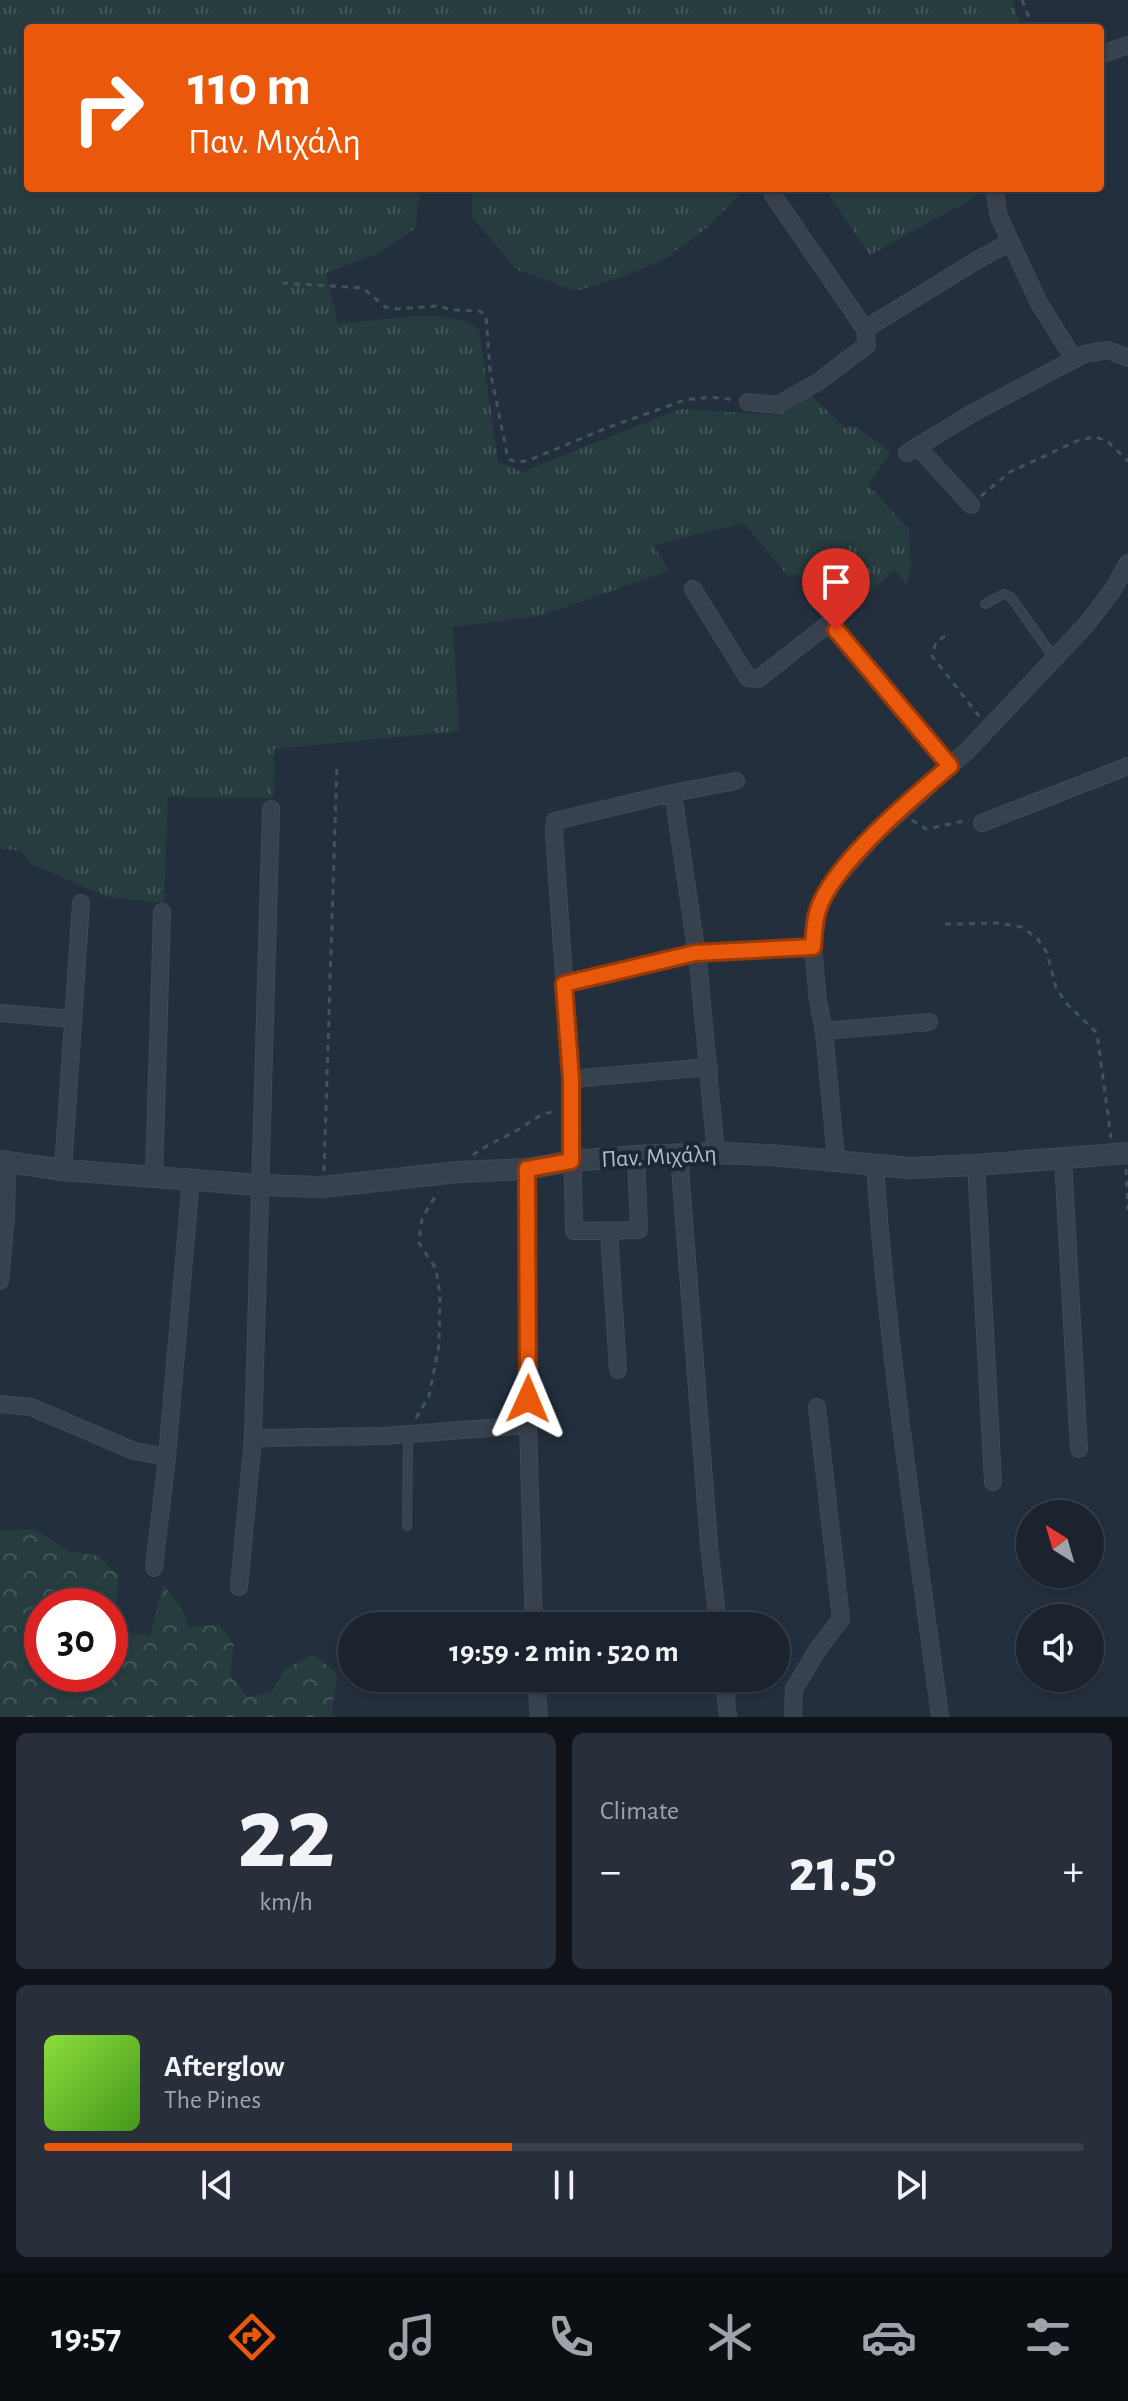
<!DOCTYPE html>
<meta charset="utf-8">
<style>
:root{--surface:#1b232e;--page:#282f3a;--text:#f1f3f6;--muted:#a0a4aa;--line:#39404a;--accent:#ea580c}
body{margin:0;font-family:"Alegreya Sans",sans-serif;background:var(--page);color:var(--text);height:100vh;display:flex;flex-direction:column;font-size:30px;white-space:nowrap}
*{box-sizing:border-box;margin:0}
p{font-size:26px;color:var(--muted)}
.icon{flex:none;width:44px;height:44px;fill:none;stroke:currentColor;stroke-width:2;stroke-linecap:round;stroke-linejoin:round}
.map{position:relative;height:1717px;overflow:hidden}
.sheet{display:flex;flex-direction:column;gap:16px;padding:16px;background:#0f1319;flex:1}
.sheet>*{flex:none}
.top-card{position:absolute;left:24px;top:24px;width:1080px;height:168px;border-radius:8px;box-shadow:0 2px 6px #0004,0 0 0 2px var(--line);background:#ea580c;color:#fff;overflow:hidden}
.needle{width:52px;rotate:323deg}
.buttons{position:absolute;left:1016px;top:1500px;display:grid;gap:16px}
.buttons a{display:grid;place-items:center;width:88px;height:88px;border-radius:50%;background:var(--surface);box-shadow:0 2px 6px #0004,0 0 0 2px var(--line);font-size:40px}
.speed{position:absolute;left:24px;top:1588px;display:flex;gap:16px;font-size:40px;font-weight:700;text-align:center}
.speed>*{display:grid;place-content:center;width:104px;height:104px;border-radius:50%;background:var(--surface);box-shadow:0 2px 6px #0004,0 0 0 2px var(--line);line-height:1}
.speed .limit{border:12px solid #d22;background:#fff;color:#111}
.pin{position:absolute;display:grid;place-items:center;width:68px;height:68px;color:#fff;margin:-82px -34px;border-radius:50% 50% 50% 0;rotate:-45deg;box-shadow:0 0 8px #0007}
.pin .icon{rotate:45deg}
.me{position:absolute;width:88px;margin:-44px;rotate:1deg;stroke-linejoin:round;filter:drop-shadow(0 0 6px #0008)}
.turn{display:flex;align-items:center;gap:28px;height:168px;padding:0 32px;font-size:36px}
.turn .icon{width:104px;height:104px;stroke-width:2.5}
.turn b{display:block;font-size:56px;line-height:68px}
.big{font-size:60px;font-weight:700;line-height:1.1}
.sheet .widget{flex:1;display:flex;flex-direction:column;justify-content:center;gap:12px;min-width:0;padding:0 28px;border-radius:12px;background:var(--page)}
.sheet .dial{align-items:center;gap:0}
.dial b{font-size:104px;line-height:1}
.song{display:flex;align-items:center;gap:24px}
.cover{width:96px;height:96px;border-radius:12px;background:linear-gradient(135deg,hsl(90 70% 55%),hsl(100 70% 35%))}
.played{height:8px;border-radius:4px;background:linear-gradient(90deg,var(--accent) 45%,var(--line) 45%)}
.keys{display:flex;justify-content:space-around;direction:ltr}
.heat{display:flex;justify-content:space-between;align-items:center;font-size:44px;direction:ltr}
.sheet .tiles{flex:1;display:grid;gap:16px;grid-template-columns:1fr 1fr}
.widget:last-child{grid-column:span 2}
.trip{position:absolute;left:338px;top:1612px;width:452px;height:80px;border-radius:40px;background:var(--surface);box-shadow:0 2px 6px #0004,0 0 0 2px var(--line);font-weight:700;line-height:80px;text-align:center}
.menu{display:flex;height:128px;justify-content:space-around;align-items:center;background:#0b0e12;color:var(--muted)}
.menu .icon{width:56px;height:56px}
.menu .active{color:var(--accent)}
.menu b{font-size:36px;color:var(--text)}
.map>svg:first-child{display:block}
.grass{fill:url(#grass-tufts)}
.forest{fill:url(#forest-crowns);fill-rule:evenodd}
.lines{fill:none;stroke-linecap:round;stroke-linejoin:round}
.service-casing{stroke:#414a57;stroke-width:10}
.minor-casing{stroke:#414a57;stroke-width:18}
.tertiary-casing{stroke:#414a57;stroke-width:22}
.path{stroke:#3f5557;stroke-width:3;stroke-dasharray:6 6;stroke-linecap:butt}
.service{stroke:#38414e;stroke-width:8}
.minor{stroke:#38414e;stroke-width:16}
.tertiary{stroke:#38414e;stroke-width:20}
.route-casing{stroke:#983908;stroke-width:20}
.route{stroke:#ea580c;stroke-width:14}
.labels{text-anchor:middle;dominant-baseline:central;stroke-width:8;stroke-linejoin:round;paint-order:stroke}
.street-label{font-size:24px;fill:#b4bcc9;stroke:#1d2633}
</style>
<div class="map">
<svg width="1128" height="1717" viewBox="0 0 1128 1717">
<defs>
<pattern id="grass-tufts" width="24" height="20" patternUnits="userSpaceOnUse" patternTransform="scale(2)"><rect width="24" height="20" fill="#263c3f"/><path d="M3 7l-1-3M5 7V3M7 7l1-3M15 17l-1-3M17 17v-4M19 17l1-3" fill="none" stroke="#435659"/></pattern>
<pattern id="forest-crowns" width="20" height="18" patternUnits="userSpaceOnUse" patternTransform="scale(2)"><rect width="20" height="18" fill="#263c3f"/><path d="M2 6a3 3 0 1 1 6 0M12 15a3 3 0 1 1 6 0" fill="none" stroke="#435659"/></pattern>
</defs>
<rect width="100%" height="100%" fill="#242f3e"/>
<path class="grass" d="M0 0H1012L1022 28H28V188H425L417 204 416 228 382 252 326 273 338 323C380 323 443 304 479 329L498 461 522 472 680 409 776 415 811 395 845 428 855 426 891 452 868 485 909 529 911 568 906 585 895 570 838 621 798 574 787 575 744 523 654 545 669 571 540 616 453 627 459 731 274 749 273 798 168 797 164 903 108 897 31 864 21 851 0 848Z
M469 188H747L703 231 663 260 620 278 576 291 517 270 472 217V191Z
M824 188H984L979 195 870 255Z"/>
<path class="forest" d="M33 1529 71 1552 99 1556 119 1576 116 1605 120 1631 150 1636 163 1585 181 1607 188 1627 219 1625 234 1644 230 1675 247 1697 272 1692 284 1670 313 1654 337 1673 332 1712 335 1717H0V1531ZM42 1606H110V1674H42Z"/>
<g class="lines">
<g class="service-casing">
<path id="service" d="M985 604 1004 594 1011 597 1054 658
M407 1526 408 1433"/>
</g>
<g class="minor-casing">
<path id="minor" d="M1100 55 1128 45
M994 188 999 217 1039 303 1074 359
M773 195 865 329
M748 402 777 405 818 382 867 345 865 329 979 259 1011 242
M918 447 971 505
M907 453 971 414 1084 354 1108 350 1128 358
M693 589 748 678 758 679 827 625 836 630 950 766
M673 793 698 962 716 1153
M982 823 1128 766
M564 984 695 953 813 947
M0 1013 73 1019
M824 1031 929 1022
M571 1079 709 1067
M679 1155 709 1544 718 1626
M636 1156 639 1230 574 1231 571 1079 554 832 555 821 673 793 736 781
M836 1159 824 1031 818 1001 813 947 818 911 824 897 833 882 876 834 968 750 1086 625 1112 591 1128 563
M1063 1159 1079 1449
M875 1164C887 1349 916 1533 940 1717
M976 1165 993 1482
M527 1169 528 1425 534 1626
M63 1170 81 903
M154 1176 162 912
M609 1232 618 1370
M0 1281 6 1216 7 1163
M0 1404 31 1407 134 1451 167 1457
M253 1438 384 1436 528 1425
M154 1568 167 1457 191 1179
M239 1587 253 1438 271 809
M536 1678 539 1717
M724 1678 728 1717
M793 1717 794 1689 818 1649 841 1619 817 1407"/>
</g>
<g class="tertiary-casing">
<path id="tertiary" d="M0 1161 63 1170 260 1185 323 1187 458 1172 527 1169 571 1161 636 1156 716 1153 771 1155 910 1168 976 1165 1128 1153"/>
</g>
<path class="path" d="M1022 0 1033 28
M282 283 363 288 385 307 397 309 438 306 452 310 479 311 486 315 490 370 508 459 516 462 527 461 609 427 685 400 711 397 736 400
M981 496 1010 472 1079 440 1095 437 1107 441 1128 461
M945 636 936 642 932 656 979 716
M912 820 926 829 969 820
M945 924 998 923 1021 927 1037 938 1047 953 1056 988 1067 1004 1097 1033 1111 1138
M473 1155C485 1146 499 1140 512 1133 528 1125 538 1113 557 1111
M1126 1169 1128 1210
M324 1171 337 763
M416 1418 429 1396 439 1345 440 1294 436 1269 419 1243 422 1218 438 1192"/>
<use href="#service" class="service"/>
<use href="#minor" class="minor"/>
<use href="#tertiary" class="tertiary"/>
</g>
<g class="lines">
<g class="route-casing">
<path id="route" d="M528 1399 527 1169 571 1161V1079L564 984 695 953 813 947C814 935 814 922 818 910 832 865 913 797 950 766L836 630"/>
</g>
<use href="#route" class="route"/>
</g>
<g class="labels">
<g class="street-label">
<text transform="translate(659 1157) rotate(-3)">Παν. Μιχάλη</text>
</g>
</g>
</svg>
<div class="buttons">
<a><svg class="needle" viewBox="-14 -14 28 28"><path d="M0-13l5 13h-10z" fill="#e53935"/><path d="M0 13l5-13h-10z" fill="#a0a4aa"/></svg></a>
<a><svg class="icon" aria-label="sound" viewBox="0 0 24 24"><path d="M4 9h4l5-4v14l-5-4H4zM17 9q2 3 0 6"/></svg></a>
</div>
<div class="speed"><div class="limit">30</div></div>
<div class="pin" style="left:836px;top:630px;background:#d93025"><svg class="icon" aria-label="arrive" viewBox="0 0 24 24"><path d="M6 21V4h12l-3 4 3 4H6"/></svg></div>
<svg class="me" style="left:528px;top:1399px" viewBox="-20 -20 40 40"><path d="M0-17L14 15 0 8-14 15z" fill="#ea580c" stroke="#fff" stroke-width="4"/></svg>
<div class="trip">19:59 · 2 min · 520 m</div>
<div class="top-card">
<div class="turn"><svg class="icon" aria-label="right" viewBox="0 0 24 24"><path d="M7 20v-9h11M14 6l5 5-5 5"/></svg><div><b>110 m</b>Παν. Μιχάλη</div></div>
</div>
</div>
<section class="sheet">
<div class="tiles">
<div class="widget dial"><b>22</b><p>km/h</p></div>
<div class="widget"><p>Climate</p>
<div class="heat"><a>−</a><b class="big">21.5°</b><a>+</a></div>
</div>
<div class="widget">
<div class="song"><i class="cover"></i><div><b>Afterglow</b><p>The Pines</p></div></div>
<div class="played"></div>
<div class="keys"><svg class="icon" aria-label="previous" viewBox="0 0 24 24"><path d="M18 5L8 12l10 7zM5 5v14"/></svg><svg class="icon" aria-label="pause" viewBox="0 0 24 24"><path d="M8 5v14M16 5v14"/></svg><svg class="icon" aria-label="next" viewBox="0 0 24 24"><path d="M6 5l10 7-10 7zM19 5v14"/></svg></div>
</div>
</div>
</section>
<nav class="menu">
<b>19:57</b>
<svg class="icon active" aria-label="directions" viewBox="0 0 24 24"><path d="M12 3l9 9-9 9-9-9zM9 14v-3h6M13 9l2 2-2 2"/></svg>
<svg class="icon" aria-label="music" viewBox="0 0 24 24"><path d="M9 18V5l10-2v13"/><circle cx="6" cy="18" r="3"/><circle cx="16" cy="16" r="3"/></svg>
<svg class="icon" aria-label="phone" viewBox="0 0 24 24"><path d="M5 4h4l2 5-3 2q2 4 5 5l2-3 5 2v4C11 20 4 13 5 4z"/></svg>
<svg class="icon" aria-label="climate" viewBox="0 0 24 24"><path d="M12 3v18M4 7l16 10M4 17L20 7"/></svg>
<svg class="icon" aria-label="car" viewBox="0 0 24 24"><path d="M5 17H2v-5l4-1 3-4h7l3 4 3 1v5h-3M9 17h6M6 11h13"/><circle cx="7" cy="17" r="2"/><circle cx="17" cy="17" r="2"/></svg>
<svg class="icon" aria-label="filters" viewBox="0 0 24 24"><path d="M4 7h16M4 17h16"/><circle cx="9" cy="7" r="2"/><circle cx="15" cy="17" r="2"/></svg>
</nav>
